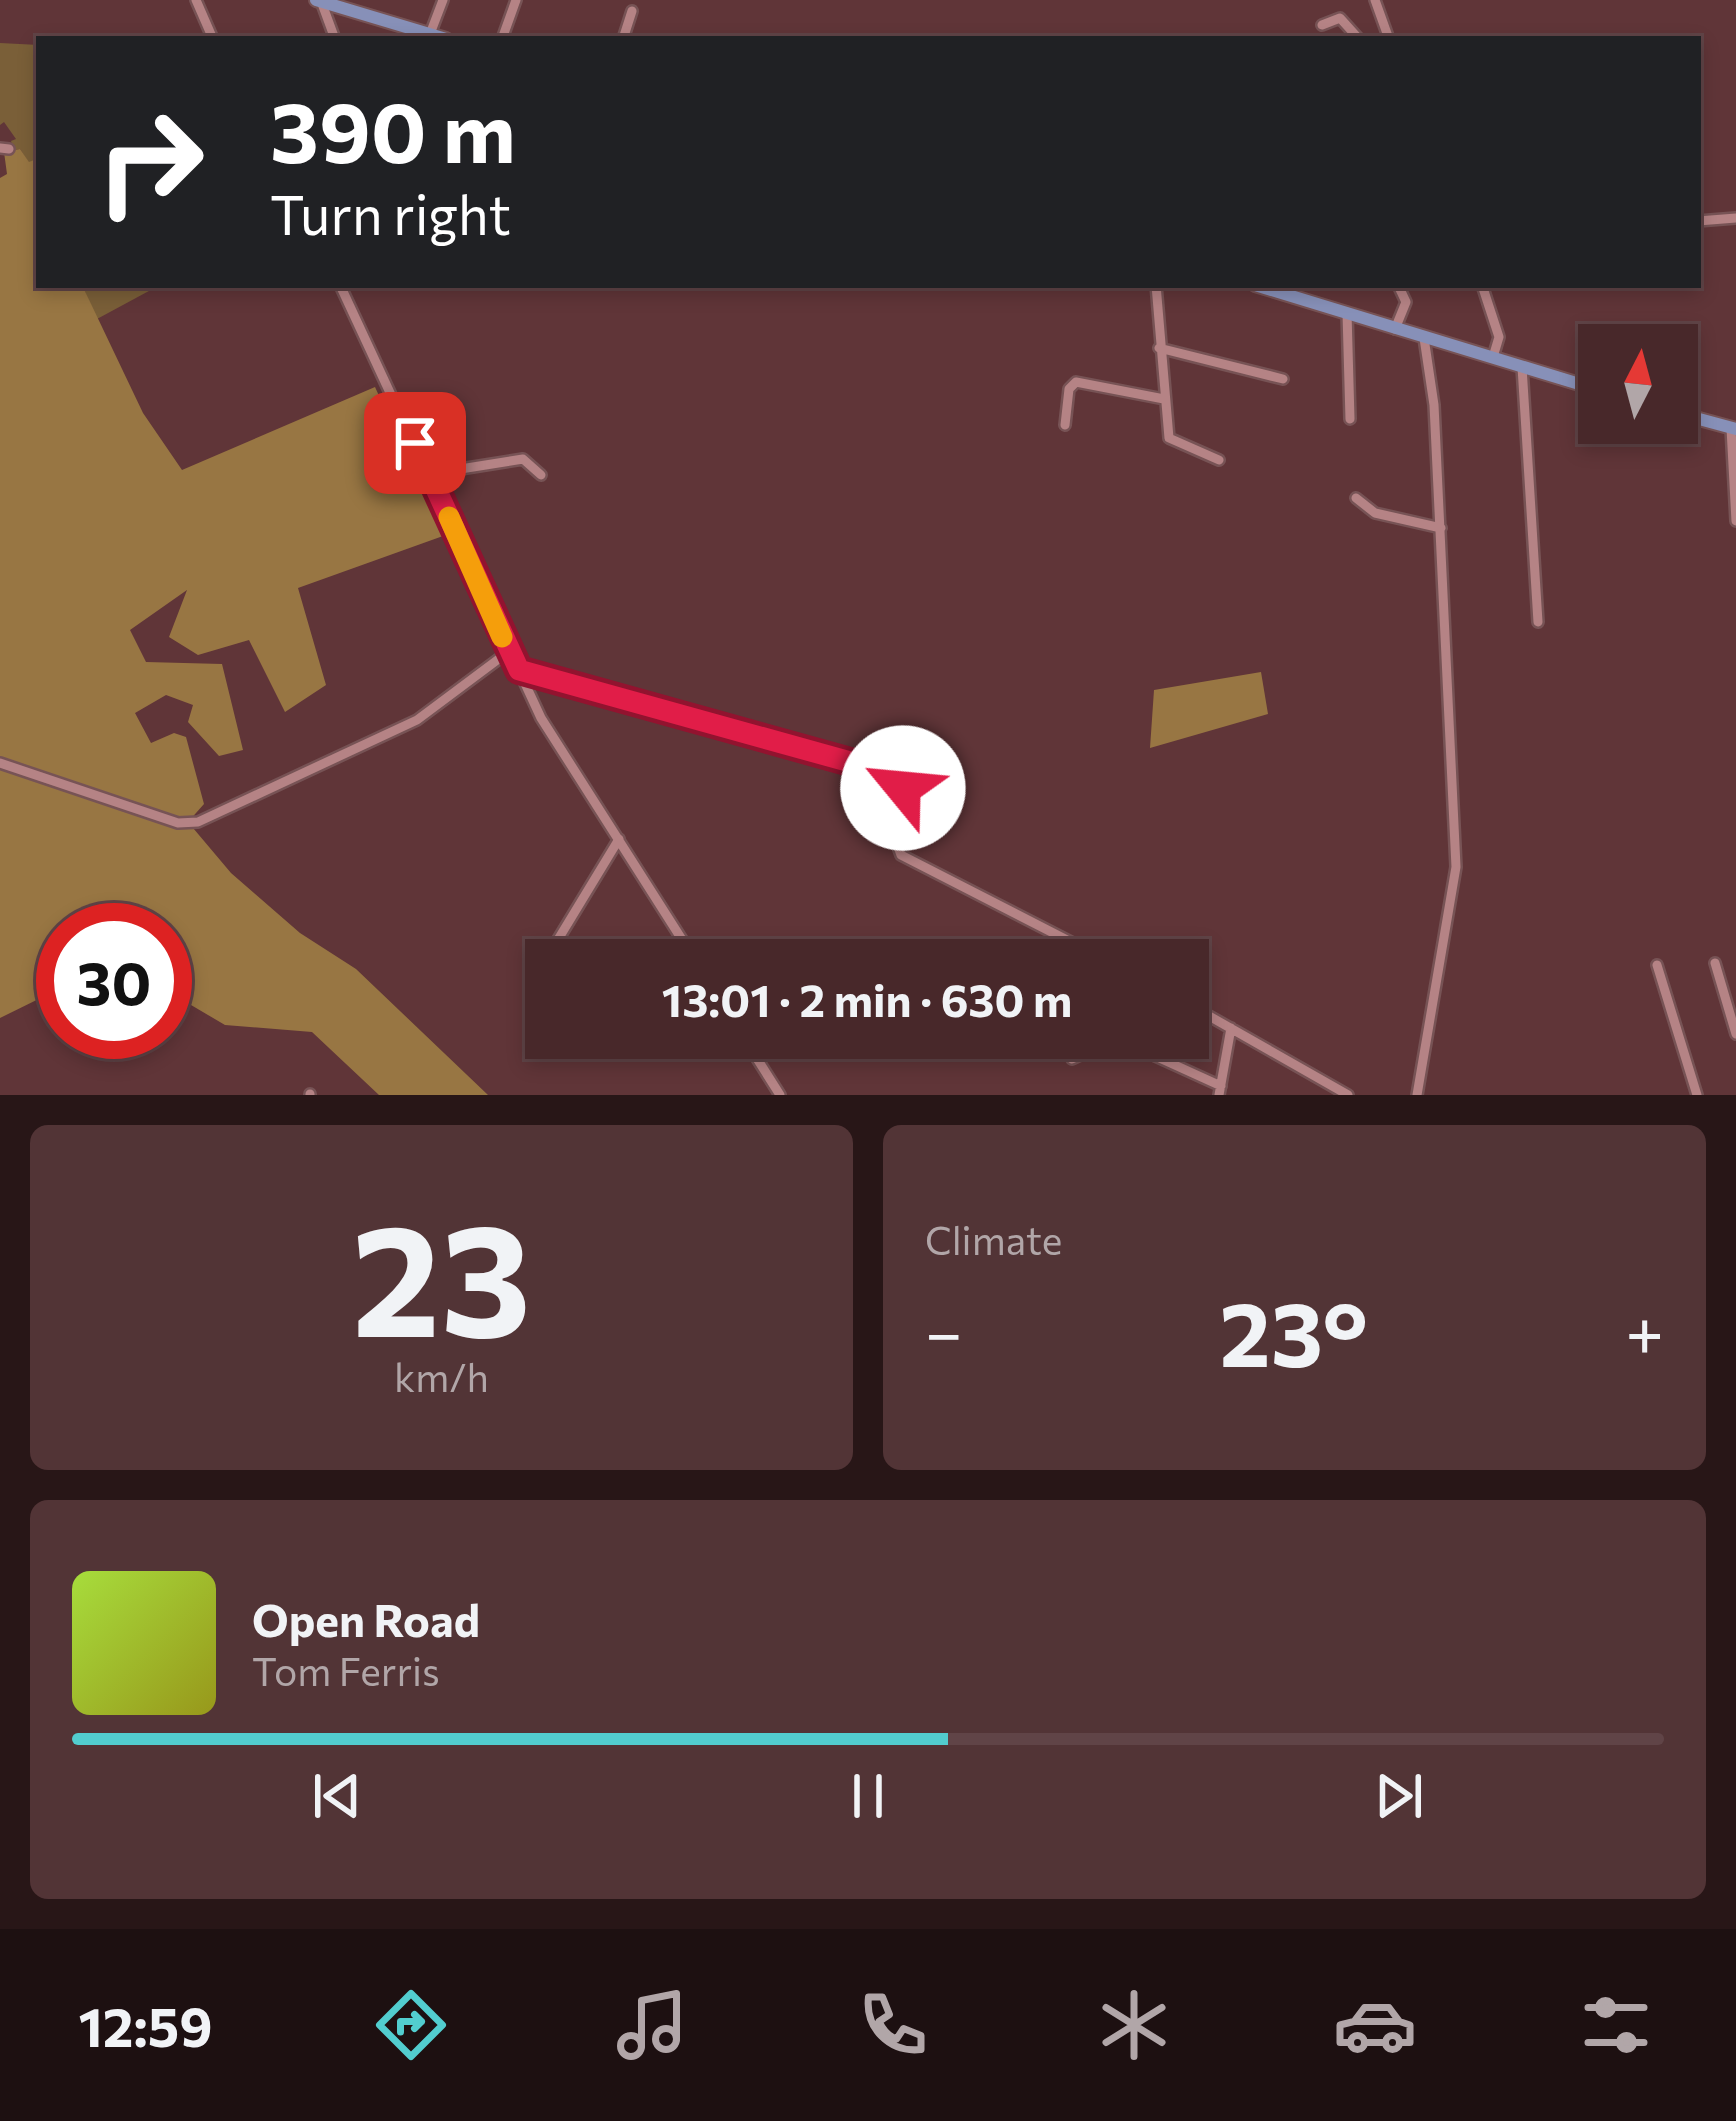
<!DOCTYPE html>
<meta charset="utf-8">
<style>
:root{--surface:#48282a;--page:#523436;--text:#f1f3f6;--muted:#b1a6a8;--line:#604447;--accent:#52cdcf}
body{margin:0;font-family:Commissioner,sans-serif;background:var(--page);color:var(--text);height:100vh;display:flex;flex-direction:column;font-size:45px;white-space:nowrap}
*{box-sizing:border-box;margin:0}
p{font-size:39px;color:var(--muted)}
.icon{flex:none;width:66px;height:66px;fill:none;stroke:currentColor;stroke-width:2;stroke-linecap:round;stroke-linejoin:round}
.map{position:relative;height:1095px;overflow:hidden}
.side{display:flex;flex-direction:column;gap:30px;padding:30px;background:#281617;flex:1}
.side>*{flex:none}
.banner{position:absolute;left:36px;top:36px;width:1665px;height:252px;border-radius:0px;box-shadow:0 6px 18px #0003,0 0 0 3px var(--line);background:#202124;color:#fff;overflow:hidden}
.needle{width:78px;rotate:6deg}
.buttons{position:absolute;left:1578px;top:324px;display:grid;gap:24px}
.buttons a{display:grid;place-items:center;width:120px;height:120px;border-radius:0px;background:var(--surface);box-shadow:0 6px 18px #0003,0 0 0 3px var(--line);font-size:60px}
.speed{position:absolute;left:36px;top:903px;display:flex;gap:24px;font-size:60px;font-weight:700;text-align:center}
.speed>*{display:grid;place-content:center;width:156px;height:156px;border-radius:50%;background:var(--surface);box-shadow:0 6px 18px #0003,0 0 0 3px var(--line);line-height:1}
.speed .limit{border:18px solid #d22;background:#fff;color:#111}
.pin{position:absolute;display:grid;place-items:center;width:102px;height:102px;color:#fff;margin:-51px;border-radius:24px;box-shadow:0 6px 18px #0006}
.me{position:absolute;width:132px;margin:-66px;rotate:298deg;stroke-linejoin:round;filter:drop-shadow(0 0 9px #0008)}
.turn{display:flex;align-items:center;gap:42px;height:252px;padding:0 36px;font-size:54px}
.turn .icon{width:156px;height:156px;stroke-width:2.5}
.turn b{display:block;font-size:84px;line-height:102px}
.big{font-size:90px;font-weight:700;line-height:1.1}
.side .card{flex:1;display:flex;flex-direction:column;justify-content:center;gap:18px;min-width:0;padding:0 42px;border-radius:18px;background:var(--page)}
.side .dial{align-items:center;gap:0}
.dial b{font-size:156px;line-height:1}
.song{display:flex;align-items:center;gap:36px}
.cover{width:144px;height:144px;border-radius:18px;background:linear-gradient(135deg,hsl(80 70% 55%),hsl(60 70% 35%))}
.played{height:12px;border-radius:6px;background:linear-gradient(90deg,var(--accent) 55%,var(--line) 55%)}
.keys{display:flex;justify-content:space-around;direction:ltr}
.heat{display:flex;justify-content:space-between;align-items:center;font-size:66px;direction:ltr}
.side .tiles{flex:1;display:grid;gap:30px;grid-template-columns:1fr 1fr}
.card:last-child{grid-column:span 2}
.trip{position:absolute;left:525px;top:939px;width:684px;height:120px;border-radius:0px;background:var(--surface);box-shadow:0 6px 18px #0003,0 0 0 3px var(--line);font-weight:700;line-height:120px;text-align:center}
.menu{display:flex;height:192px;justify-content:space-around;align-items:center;background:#1d1011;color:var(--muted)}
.menu .icon{width:84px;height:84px}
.menu .selected{color:var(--accent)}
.menu b{font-size:54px;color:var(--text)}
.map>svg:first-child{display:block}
.green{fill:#7a5f38}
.forest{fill:#987643}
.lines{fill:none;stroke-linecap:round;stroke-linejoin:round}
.minor-casing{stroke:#775355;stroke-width:14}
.major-casing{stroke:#775355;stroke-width:16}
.minor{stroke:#b58385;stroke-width:9}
.major{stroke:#8790b8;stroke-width:12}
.route-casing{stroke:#92132f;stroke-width:30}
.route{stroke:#e11d48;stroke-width:21}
.slow{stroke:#f59e0b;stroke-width:21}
</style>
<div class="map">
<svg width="1736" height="1095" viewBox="0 0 1736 1095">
<rect width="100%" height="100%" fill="#603538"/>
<path class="green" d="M0 43 39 45V158L29 163 20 149 14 150 11 141 16 139 4 122 0 125Z
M82 285H160L97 319Z"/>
<path class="forest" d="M20 149 29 162 39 158 34 176 39 186V285H82L143 413 182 470 375 387 443 536 298 588 326 685 285 712 249 640 198 655 169 637 187 590 130 630 146 662 222 664 243 750 219 756 188 722 193 705 166 695 135 713 151 743 174 733 186 737 204 804 188 822 231 873 300 933 356 969 488 1095H379L312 1032 225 1025 174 995V1032L103 1059 89 1032H165V930H63V987L0 1018V178L7 174 4 152Z
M1261 672 1268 714 1150 748 1154 690Z"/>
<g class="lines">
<g class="minor-casing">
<path id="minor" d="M196 0 213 39
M1375 0 1389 39
M321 1 335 39
M1322 25 1340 18 1359 39
M430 34 443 0
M502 39 516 0
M623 39 632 11
M0 148 9 149
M1698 221 1736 218
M340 285 541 718 695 960
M1156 285 1169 438 1219 460
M1482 285 1499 337 1493 357
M1347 313 1350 419
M1395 329 1406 302 1398 285
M1159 348 1283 379
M1522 367 1538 622
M1065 425 1069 389 1076 382 1164 399
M1731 428 1736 521
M429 474 523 459 541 475
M1356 498 1375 513 1441 528
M519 671 897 775 903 782 897 844 901 855 1106 960
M0 763 178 823 198 822 417 720 508 652
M1715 963 1736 1034
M1657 965 1697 1095
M531 984 619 839
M1188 1004 1348 1095
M744 1038 780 1095
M1155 1056 1221 1086
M1072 1059 1087 1052 1094 1038
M310 1094V1095
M1219 1095 1231 1028
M1417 1095 1456 867 1434 405 1424 338"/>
</g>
<g class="major-casing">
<path id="major" d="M316 0 446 39
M1255 285 1599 390
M1677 413 1736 429"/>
</g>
<use href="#minor" class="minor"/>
<use href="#major" class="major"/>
</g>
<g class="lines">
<g class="route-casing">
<path id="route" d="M415 443 519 670 897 775 903 788"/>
</g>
<use href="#route" class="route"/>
<path class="slow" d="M449 517 502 637"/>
</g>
</svg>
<div class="buttons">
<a><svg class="needle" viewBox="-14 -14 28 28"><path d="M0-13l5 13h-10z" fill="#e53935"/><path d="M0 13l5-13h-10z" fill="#b1a6a8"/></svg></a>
</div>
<div class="speed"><div class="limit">30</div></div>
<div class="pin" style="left:415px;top:443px;background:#d93025"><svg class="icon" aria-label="arrive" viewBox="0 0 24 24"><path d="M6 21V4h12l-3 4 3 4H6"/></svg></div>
<svg class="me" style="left:903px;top:788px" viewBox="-20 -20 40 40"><circle r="19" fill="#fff"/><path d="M0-13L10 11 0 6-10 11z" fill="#e11d48"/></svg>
<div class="trip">13:01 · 2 min · 630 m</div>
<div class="banner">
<div class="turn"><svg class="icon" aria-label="right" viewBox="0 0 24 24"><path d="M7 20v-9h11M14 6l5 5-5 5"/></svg><div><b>390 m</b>Turn right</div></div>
</div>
</div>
<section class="side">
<div class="tiles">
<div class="card dial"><b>23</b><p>km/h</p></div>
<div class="card"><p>Climate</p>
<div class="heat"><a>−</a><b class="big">23°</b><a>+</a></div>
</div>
<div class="card">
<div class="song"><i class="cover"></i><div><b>Open Road</b><p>Tom Ferris</p></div></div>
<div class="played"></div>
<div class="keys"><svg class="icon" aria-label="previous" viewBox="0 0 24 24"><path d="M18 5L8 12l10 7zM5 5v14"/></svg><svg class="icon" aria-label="pause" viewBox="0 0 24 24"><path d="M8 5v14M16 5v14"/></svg><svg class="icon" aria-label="next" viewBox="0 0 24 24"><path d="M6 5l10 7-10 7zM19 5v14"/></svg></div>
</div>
</div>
</section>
<nav class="menu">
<b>12:59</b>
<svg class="icon selected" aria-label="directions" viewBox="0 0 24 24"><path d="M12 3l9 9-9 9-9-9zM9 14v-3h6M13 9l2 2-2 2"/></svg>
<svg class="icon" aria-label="music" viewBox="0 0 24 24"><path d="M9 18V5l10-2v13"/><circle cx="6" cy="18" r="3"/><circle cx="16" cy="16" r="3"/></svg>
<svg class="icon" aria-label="phone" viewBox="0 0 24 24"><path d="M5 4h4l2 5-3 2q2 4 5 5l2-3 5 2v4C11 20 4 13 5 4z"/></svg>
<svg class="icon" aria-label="climate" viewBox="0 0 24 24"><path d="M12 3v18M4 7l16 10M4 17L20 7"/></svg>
<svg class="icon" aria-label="car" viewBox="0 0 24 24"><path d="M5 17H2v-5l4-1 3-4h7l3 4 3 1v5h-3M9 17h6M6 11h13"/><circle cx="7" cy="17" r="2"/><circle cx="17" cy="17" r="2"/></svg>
<svg class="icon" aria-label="filters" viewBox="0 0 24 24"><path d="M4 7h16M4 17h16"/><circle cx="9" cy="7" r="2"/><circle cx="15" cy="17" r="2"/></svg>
</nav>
